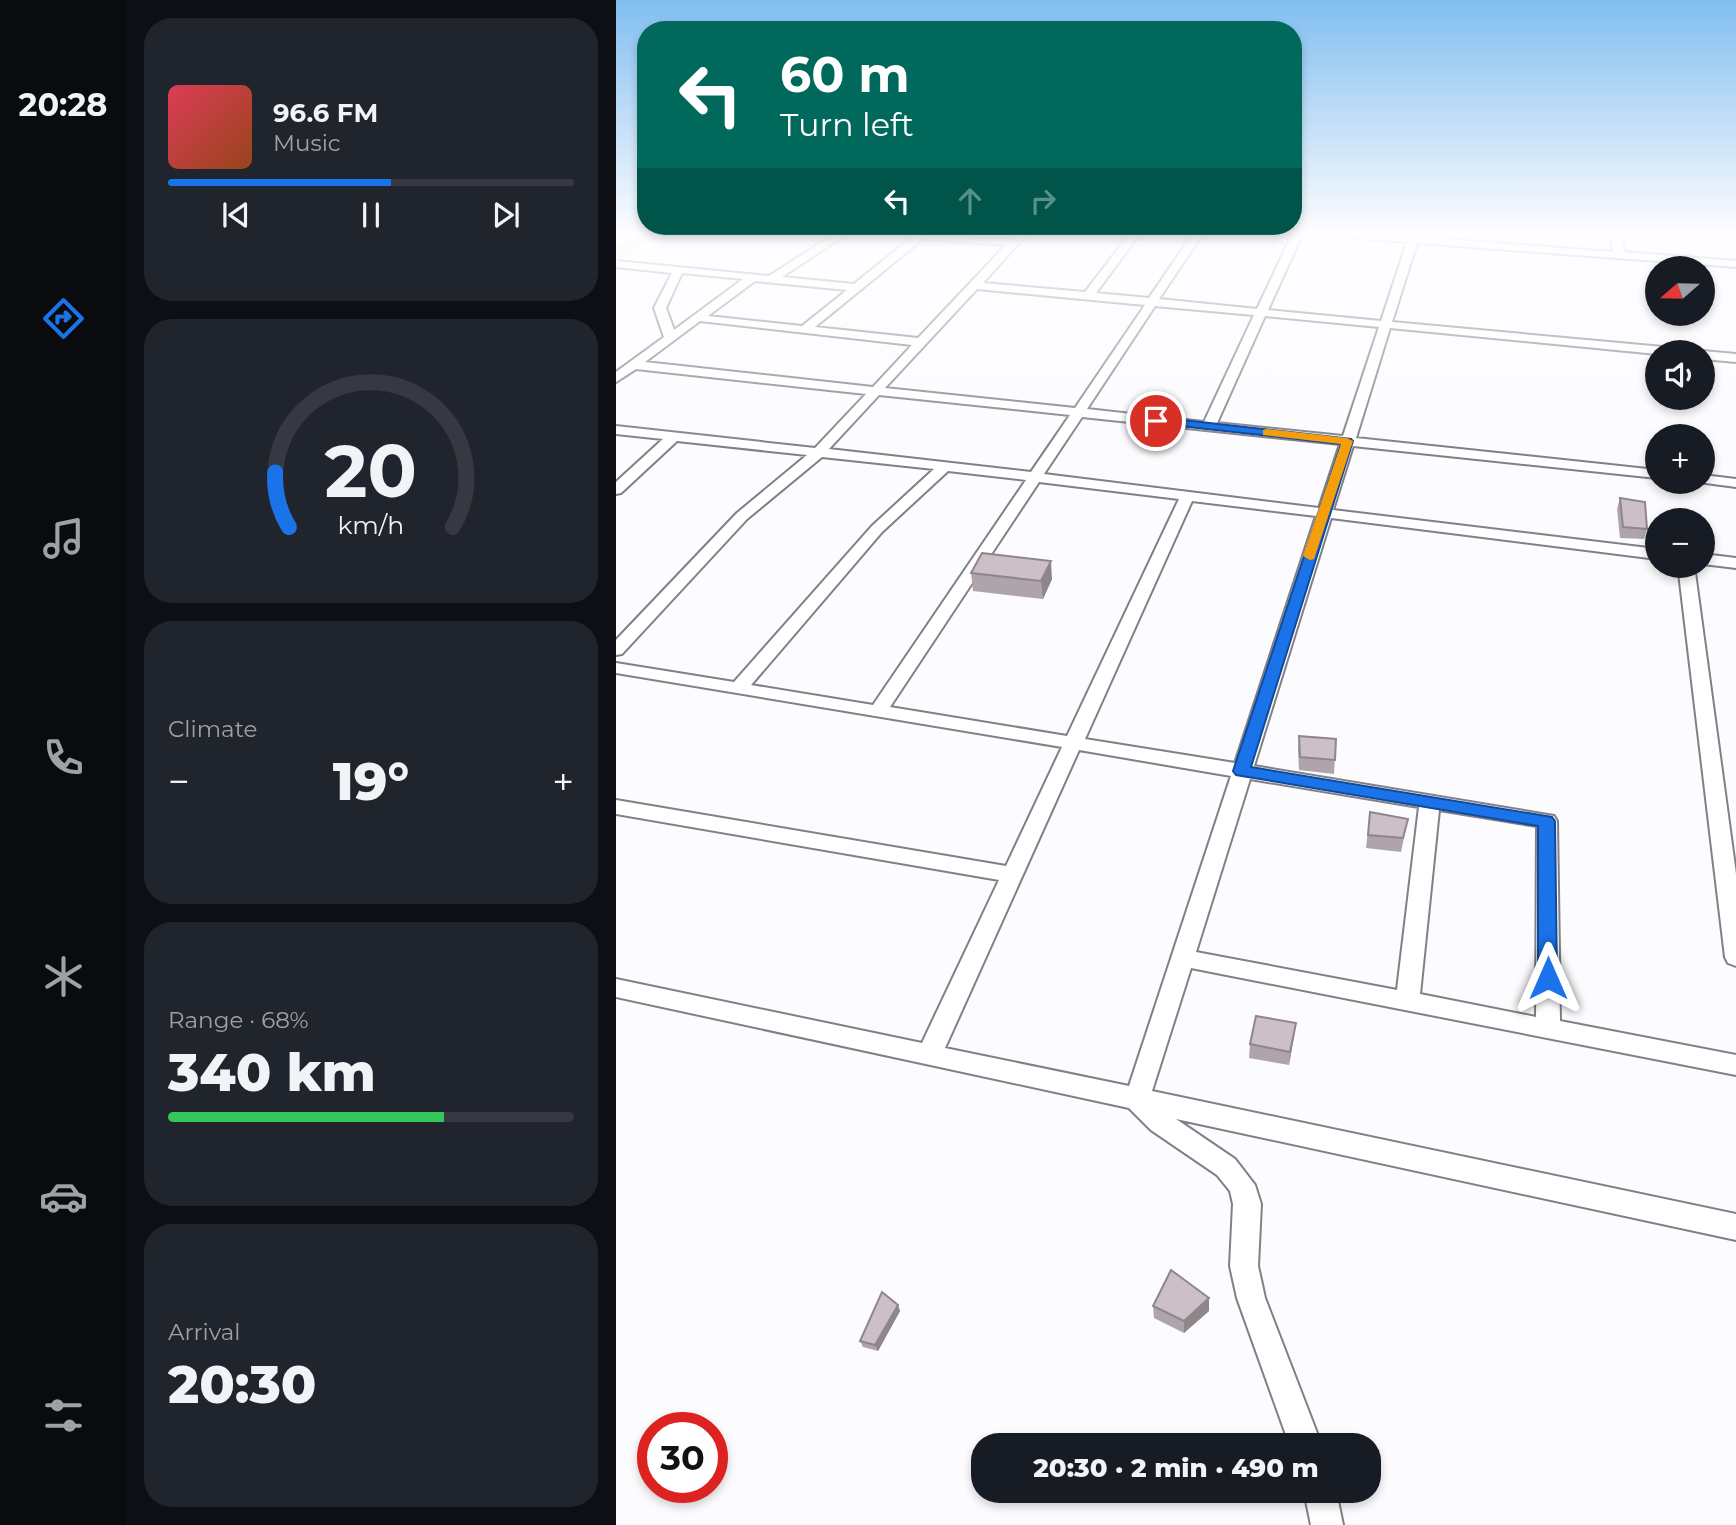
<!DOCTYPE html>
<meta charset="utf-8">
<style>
:root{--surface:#171b24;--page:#20242c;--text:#f1f3f6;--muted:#9ea1a6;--line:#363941;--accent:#1a73e8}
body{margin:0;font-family:Montserrat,sans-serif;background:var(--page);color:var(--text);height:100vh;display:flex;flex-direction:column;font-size:26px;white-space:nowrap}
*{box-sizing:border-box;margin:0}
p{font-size:23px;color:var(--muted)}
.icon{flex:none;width:38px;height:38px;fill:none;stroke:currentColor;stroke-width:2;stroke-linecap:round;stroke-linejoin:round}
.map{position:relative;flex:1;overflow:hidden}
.panel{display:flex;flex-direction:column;gap:18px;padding:18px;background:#0d0f14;width:490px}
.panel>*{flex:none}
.top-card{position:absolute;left:21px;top:21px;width:665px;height:214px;border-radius:28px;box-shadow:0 4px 10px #0003;background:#00695c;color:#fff;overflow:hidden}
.needle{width:46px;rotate:250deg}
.controls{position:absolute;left:1029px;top:256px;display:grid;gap:14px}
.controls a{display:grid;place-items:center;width:70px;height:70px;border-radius:50%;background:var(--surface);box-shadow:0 4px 10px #0003;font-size:35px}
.speed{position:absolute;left:21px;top:1412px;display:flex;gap:14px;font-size:35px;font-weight:700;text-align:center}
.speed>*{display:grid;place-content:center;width:91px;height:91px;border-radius:50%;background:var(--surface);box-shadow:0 4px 10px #0003;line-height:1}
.speed .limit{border:10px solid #d22;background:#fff;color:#111}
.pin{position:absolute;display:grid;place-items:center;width:60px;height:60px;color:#fff;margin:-30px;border:4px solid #fff;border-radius:50%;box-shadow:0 2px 7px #0007}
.me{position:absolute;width:77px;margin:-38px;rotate:0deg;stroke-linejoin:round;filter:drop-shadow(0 0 5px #0008)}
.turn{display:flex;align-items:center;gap:24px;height:147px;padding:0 28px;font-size:32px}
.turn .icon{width:91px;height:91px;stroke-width:2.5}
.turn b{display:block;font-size:49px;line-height:60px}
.lanes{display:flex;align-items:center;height:66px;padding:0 28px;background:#0003;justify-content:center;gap:35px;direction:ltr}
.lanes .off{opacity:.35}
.big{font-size:52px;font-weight:800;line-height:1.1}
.panel .widget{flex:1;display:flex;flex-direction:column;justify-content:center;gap:10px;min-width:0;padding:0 24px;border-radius:28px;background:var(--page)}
.panel .dial{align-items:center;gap:0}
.dial svg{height:182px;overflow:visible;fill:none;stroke:var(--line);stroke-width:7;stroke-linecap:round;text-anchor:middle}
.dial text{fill:var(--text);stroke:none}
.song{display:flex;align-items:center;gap:21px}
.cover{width:84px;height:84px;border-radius:10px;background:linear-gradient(135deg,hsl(350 70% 55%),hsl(20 70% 35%))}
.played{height:7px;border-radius:4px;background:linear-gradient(90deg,var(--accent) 55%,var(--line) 55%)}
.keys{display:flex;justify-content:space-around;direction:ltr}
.heat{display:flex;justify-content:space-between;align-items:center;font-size:38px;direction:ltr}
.charge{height:10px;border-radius:5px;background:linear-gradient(90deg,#34c759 68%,var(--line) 0)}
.trip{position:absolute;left:355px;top:1433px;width:410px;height:70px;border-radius:28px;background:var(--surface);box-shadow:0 4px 10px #0003;font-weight:800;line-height:70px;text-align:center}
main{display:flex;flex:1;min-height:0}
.dock{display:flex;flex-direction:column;width:126px;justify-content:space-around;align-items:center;background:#090b0e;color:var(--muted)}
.dock .icon{width:49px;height:49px}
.dock .current{color:var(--accent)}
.dock b{font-size:32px;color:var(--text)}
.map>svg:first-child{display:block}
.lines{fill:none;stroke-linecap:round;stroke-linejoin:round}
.street-casing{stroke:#817f89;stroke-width:4}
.primary-casing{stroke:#d8d8d9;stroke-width:3}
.street{fill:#fff;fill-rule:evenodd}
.primary{fill:#fbdfd9;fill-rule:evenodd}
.wall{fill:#afa4aa}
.shaded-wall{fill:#8f868b}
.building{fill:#ccbfc6;stroke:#8f868b;stroke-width:2}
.route{fill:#1a73e8;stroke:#114b97;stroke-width:2}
.slow{fill:#f59e0b}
</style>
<main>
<nav class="dock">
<b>20:28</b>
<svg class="icon current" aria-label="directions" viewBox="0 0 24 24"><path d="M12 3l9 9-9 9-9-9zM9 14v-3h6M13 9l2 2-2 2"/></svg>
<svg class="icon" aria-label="music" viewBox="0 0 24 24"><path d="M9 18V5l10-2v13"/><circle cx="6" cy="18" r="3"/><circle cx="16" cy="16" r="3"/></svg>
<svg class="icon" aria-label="phone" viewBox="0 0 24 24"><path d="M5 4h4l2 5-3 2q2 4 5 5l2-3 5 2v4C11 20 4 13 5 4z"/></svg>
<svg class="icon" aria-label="climate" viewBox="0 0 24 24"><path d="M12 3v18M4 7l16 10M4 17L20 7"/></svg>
<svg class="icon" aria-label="car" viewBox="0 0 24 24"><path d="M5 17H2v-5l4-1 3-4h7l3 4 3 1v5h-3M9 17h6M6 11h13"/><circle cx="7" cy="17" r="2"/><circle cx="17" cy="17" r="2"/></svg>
<svg class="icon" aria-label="filters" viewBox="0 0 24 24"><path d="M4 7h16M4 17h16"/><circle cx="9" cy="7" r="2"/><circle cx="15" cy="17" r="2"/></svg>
</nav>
<section class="panel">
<div class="widget">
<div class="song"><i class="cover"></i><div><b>96.6 FM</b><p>Music</p></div></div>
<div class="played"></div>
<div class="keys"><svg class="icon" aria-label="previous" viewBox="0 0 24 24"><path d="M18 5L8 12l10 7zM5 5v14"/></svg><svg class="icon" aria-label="pause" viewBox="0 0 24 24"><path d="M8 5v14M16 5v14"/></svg><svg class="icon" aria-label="next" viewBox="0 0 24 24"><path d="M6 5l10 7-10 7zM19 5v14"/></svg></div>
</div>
<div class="widget dial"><svg viewBox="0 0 100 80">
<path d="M14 69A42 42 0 1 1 86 69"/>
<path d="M14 69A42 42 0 0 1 8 45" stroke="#1a73e8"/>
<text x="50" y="56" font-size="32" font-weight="700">20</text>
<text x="50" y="72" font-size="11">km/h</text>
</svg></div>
<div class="widget"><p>Climate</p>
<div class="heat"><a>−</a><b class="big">19°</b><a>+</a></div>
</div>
<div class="widget"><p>Range · 68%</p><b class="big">340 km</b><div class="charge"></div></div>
<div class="widget"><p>Arrival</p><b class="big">20:30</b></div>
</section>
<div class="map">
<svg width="1120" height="1525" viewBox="0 0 1120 1525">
<rect width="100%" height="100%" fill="#fcfbfe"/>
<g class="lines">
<g class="street-casing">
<path id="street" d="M217 235H229L166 277 238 284 296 237 294 235 395 240 400 235H410L367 283 469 292 513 235H523L480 293 533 298 576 235H586L543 299 641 309 676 235H686L652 310 765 321 791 242 738 238 733 235H803L802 237 997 252 995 235H1005L1008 252 1120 261V267L801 243 776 322 1058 348 1064 352H1041V354L774 328 740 438 1041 470V478L737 446 717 510 1041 549V559L715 518 638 766 938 816 941 821 944 1021 1120 1055V1075L575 968 536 1091 1120 1214V1240L560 1119 619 1159 639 1185 645 1204 642 1266 649 1298 706 1446H674L621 1298 614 1266 617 1204 614 1191 601 1175 535 1130 513 1108 0 997V979L306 1043 383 880 0 814V800L390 866 446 747 0 673V663L118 682 256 526 318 469 206 457 131 519 6 654 0 655V640L121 513 191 455 61 441 5 493 0 494V482L47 439 0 434V426L199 448 250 394 20 369 0 382V372L48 337 38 308 56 273 0 267V261L153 276ZM307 239 390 245 302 338 199 327ZM66 273 127 279 58 330 50 308ZM139 281 231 290 186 326 92 316ZM361 289 529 305 459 408 269 388ZM539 306 638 315 588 422 471 409ZM649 316 763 327 727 436 601 423ZM84 321 296 345 257 387 29 362ZM263 395 454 415 415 472 213 449ZM466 417 724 444 703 508 428 474ZM332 471 410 480 257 705 135 685 266 532ZM423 482 563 499 451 736 274 707ZM576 501 700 516 619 763 469 739ZM463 750 615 776 513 1086 329 1048ZM634 779 803 807 781 990 580 952ZM823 810 921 826 920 1017 804 994Z
M1087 351 1120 354V362L1087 359Z
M1087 475 1120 479V487L1082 482 1087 481Z
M1087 554 1120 558V568L1087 564Z
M1062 565H1078L1120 874V966L1112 963 1109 957Z
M688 1491H720L727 1525H695Z"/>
</g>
<g class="primary-casing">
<path id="primary" d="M22 235H41L0 260V248Z"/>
</g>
<use href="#street" class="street"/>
<use href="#primary" class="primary"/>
</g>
<path class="wall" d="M1004 498 1031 529 1028 539 1004 538 1001 509Z
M355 573 436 579 427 599 357 591Z
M683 736 720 739 718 774 683 770 682 749Z
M754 812 792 819 785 852 750 848Z
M680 1023 673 1065 633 1058 634 1044Z
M593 1298V1311L568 1333 538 1318 537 1306Z
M282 1305 284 1311 262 1351 247 1347 244 1341Z"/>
<path class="shaded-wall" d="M435 561 436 579 427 599 425 581Z
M680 1023 678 1036 673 1065 674 1052Z
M593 1298V1311L568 1333V1321Z
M282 1305 284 1311 262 1351 259 1345Z"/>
<path class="building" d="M1004 498 1029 502 1031 529 1007 527Z
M366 553 435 561 425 581 355 573Z
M683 736 720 739 719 760 684 757Z
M754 812 792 819 787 838 752 835Z
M640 1016 680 1023 674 1052 634 1044Z
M555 1270 593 1298 568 1321 537 1306Z
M266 1292 282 1305 259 1345 244 1341Z"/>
<linearGradient id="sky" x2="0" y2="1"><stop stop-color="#81bef0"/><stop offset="0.52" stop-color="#fefdff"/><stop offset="1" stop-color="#fefdff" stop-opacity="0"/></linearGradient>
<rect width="1120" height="448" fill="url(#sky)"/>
<path class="route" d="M540 417 735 439 737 441 635 767 936 817 939 821 941 978 938 983 932 986 925 983 922 978V826L620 775 617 771 725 444 537 423 535 421Z"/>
<path class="slow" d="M651 429 731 438 737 441 698 559 694 560 687 556 725 444 647 435V430Z"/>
</svg>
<div class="controls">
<a><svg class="needle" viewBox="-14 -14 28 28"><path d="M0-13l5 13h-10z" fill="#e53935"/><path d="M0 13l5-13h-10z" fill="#9ea1a6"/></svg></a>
<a><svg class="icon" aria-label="sound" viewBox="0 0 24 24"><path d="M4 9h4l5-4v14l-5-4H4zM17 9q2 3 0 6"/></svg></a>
<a>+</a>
<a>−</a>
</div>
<div class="speed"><div class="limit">30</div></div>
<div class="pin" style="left:540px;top:421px;background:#d93025"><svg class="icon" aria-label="arrive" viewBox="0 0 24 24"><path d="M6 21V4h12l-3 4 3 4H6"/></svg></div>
<svg class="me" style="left:932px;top:978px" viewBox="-20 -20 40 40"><path d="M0-17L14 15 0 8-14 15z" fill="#1a73e8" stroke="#fff" stroke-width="4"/></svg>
<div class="trip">20:30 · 2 min · 490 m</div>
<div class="top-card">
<div class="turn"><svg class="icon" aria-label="left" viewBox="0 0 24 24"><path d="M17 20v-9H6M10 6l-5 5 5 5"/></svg><div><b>60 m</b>Turn left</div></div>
<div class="lanes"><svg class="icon" aria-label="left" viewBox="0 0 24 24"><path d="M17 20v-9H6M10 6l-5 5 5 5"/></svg><svg class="icon off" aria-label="ahead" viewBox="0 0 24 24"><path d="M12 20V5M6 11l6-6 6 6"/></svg><svg class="icon off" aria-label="right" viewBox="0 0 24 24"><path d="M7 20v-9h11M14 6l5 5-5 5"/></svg></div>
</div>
</div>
</main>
